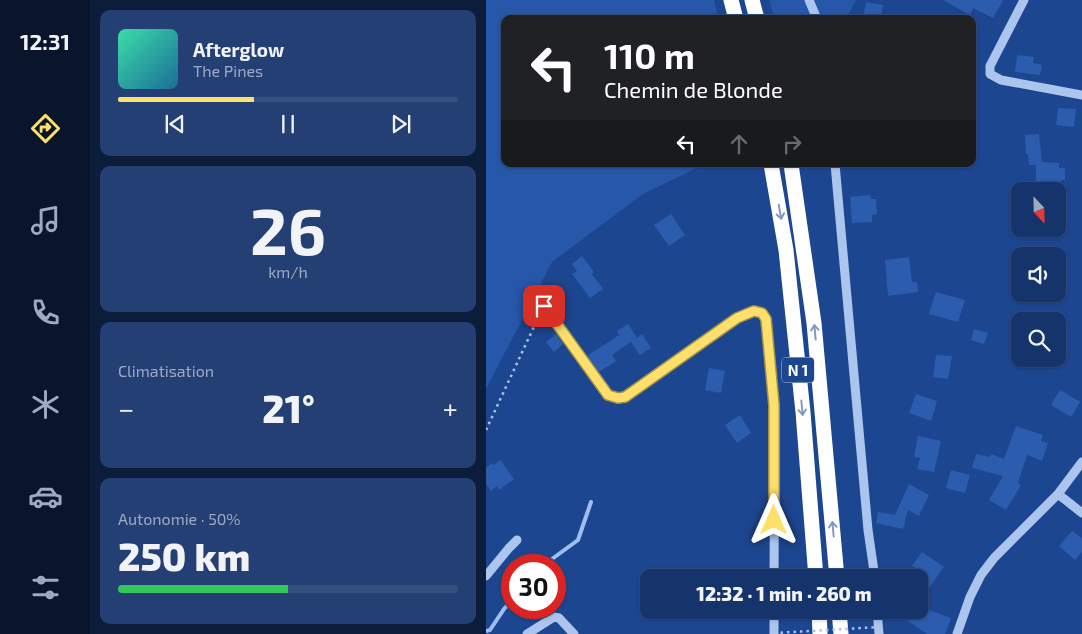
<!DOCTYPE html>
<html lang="fr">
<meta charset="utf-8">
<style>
:root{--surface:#16346c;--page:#233f74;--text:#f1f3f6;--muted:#9eaac2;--line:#354f7f;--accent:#fddf6b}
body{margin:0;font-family:"Exo 2",sans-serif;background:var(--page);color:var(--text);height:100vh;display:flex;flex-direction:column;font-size:19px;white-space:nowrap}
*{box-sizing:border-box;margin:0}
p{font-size:16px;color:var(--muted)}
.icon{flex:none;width:28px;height:28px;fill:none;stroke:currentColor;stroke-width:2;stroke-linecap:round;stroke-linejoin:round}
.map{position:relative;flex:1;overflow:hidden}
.side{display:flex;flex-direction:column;gap:10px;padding:10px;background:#0c1d3b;width:396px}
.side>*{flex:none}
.guide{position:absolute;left:15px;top:15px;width:475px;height:152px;border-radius:10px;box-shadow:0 1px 4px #0004,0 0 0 1px var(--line);background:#202124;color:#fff;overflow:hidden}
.needle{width:32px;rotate:158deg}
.fabs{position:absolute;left:525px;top:182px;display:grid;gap:10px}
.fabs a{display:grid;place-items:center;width:55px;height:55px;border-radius:10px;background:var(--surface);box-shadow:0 1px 4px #0004,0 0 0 1px var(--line);font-size:25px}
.speed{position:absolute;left:15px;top:554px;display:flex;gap:10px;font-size:25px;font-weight:700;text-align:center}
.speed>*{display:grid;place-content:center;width:65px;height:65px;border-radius:50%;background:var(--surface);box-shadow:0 1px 4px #0004,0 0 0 1px var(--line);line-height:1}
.speed .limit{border:8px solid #d22;background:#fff;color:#111}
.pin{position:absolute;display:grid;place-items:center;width:42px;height:42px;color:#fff;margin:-21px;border-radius:10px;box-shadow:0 2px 8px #0006}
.me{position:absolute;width:55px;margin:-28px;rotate:0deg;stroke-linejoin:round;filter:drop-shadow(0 0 4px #0008)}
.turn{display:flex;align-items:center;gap:18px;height:105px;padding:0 20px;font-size:22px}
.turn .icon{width:65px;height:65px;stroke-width:2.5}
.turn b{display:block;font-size:35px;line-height:42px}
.lanes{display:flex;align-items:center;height:48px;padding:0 20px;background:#0003;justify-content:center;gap:25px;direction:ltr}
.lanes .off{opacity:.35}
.big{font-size:38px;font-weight:800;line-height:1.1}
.side .tile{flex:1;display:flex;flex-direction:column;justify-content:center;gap:8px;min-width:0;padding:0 18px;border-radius:10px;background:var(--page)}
.side .dial{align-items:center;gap:0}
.dial b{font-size:65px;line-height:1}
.song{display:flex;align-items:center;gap:15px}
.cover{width:60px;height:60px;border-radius:8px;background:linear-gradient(135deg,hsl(160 70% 55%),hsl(200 70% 35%))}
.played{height:5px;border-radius:2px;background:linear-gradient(90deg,var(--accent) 40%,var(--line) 40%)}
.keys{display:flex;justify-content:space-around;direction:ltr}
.heat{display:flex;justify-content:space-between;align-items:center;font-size:28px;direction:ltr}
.charge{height:8px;border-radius:4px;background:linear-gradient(90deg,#34c759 50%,var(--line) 0)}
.trip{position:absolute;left:154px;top:569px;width:288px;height:50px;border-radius:10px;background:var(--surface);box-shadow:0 1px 4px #0004,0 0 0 1px var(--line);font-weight:800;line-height:50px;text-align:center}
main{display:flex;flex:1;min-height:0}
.menu{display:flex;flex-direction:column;width:90px;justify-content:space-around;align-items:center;background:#09152b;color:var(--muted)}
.menu .icon{width:35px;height:35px}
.menu .current{color:var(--accent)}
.menu b{font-size:22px;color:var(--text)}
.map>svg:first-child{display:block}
.green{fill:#2657a9}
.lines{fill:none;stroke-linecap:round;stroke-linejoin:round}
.stream{stroke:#9fbeef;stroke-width:4}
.building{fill:#2c5cae}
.path{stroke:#acc5ee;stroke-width:2.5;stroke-dasharray:2.5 4;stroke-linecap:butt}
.minor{stroke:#acc5ee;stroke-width:9}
.highway{stroke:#fff;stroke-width:15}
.path-bridge{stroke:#acc5ee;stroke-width:2.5;stroke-dasharray:2.5 4;stroke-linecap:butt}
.oneway{stroke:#8399c2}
.route-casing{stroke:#a49146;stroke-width:12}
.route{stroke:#fddf6b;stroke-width:9}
.labels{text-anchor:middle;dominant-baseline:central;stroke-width:5;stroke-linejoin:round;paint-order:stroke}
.shield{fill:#1d4690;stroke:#bbc8de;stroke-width:1}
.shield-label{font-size:15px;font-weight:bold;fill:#fff}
</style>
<main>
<nav class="menu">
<b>12:31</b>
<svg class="icon current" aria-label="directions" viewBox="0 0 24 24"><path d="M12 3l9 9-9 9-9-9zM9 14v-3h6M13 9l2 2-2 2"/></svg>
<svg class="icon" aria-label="music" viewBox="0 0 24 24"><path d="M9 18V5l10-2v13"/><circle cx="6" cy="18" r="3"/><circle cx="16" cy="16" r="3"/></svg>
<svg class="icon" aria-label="phone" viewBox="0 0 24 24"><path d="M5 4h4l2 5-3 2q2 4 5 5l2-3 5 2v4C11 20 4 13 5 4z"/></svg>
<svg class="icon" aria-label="climate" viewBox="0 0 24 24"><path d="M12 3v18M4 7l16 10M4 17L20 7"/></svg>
<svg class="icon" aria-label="car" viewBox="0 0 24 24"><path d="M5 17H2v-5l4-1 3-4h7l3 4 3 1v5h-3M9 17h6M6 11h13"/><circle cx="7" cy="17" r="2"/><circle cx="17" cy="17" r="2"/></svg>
<svg class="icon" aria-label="filters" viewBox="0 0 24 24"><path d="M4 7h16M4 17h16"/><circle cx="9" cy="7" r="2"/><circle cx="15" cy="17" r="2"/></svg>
</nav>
<section class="side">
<div class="tile">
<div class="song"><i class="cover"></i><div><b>Afterglow</b><p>The Pines</p></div></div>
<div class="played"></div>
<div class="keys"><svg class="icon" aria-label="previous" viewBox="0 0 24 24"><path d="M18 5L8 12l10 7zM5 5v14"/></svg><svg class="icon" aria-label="pause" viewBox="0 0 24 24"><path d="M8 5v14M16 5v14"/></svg><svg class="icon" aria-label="next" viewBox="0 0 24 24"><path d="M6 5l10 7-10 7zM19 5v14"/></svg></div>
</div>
<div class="tile dial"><b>26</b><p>km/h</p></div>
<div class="tile"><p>Climatisation</p>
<div class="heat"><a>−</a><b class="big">21°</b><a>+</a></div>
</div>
<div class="tile"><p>Autonomie · 50%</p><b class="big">250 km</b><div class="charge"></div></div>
</section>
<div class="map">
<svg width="596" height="634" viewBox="0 0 596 634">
<rect width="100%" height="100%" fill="#1d4690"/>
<path class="green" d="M0 0H228L232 19H19V164H219L157 194 66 262 0 389Z
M283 0H370L360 19H289Z"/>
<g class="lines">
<path class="stream" d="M60 565 66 559 92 540 105 502
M0 631 4 630 18 609 26 600"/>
</g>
<path class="building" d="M457 0H517L507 18 487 8 484 15Z
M380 2 397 5 394 19H377Z
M531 55 548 57 547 63 556 65 554 75 529 72Z
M572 108 590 109 588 127 570 125Z
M553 134 556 162 573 163V168H579V180H575V191H550V165H543L542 154H540L539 135Z
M384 195 385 199H390L391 214 386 215V222L366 223 364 197Z
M185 214 199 235 183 246 168 225Z
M96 256 108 272 106 274 117 289 104 298 86 274 91 271 86 264Z
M423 257 426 282H431L432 292 402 296 399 260Z
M450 292 479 300 472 322 443 314Z
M142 324 151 338 156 334 165 348 154 355 145 342 146 341 126 355 130 361 113 372 101 356 133 335 131 331Z
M488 329 502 333 498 344 485 340Z
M70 334 77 344 68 352 60 342Z
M450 355 466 356 462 379 447 377Z
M223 368 239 371 235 393 219 390Z
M574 390 594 402 585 417 565 405Z
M430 394 451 401 445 421 423 413Z
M254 415 265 433 251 443 239 425Z
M530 426 557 435 555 441 562 443 556 461 541 455 532 483 535 485 520 510 503 500 517 476 486 468 490 454 504 457 505 454 518 459Z
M432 436 455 441 448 472 431 469 434 458 428 457Z
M14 460 28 479 13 490 11 486 5 491 0 484V468L6 463 8 465Z
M465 470 484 475 479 493 460 488Z
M423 484 443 495 433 516 422 510 417 529 390 523 392 512 409 515Z
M586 531 596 538V552L589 560 573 546Z
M436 552 458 567 432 603V570L426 566Z
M432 606 465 618 459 634H441L406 610H432Z"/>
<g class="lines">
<path class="path" d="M0 430 52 318"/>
<path class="minor" d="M323 0 331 19
M538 0 504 66V74L515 80 596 95
M349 164 382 530 389 578
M57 306 122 395 131 399 139 397 251 318 268 311 276 313 280 319 289 405 288 578
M572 494 596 513
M0 576 23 548 31 540
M391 610 393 634
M41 634 68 617 73 618 88 634
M288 634V610
M471 634 484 597 495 575 508 558 572 494 596 462"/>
<path class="highway" d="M245 0 250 19
M266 0 271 19
M285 164 300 250 317 412 330 578
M305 164 328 323 351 578
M333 610 334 634
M353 610 355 634"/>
<path class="path-bridge" d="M288 633 393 627"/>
</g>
<defs><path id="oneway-shaft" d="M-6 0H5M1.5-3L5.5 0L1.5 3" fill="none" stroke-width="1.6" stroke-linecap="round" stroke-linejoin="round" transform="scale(1.25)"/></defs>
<g class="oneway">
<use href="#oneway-shaft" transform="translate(294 212) rotate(80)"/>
<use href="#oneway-shaft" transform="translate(329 332) rotate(-95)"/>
<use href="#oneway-shaft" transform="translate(316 408) rotate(85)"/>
<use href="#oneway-shaft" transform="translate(347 529) rotate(-95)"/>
</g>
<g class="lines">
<g class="route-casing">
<path id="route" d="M58 306 122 395 132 398 139 397 251 318 268 311 276 313 280 319 288 405V520"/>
</g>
<use href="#route" class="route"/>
</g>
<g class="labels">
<rect class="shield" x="296" y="357.5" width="32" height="25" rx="4"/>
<g class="shield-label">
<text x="312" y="370">N 1</text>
</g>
</g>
</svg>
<div class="fabs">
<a><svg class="needle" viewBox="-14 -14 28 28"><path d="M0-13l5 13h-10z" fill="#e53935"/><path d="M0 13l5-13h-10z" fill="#9eaac2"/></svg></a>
<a><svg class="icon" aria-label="sound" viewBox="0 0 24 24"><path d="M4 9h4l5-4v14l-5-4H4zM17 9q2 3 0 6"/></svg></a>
<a><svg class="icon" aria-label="search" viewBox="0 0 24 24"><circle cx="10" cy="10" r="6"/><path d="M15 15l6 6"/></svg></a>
</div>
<div class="speed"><div class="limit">30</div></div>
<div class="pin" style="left:58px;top:306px;background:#d93025"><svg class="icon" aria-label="arrive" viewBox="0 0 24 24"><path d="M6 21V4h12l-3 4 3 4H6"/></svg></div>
<svg class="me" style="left:288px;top:520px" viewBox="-20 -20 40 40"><path d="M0-17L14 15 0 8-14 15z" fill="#fddf6b" stroke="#fff" stroke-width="4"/></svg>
<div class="trip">12:32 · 1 min · 260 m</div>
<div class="guide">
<div class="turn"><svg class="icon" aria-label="left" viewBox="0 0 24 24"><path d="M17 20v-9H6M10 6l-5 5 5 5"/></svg><div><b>110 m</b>Chemin de Blonde</div></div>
<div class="lanes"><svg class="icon" aria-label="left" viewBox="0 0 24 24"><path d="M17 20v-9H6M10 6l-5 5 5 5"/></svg><svg class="icon off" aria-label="ahead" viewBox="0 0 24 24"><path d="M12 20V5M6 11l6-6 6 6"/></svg><svg class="icon off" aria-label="right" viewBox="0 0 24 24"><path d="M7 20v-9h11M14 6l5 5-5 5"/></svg></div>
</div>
</div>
</main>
